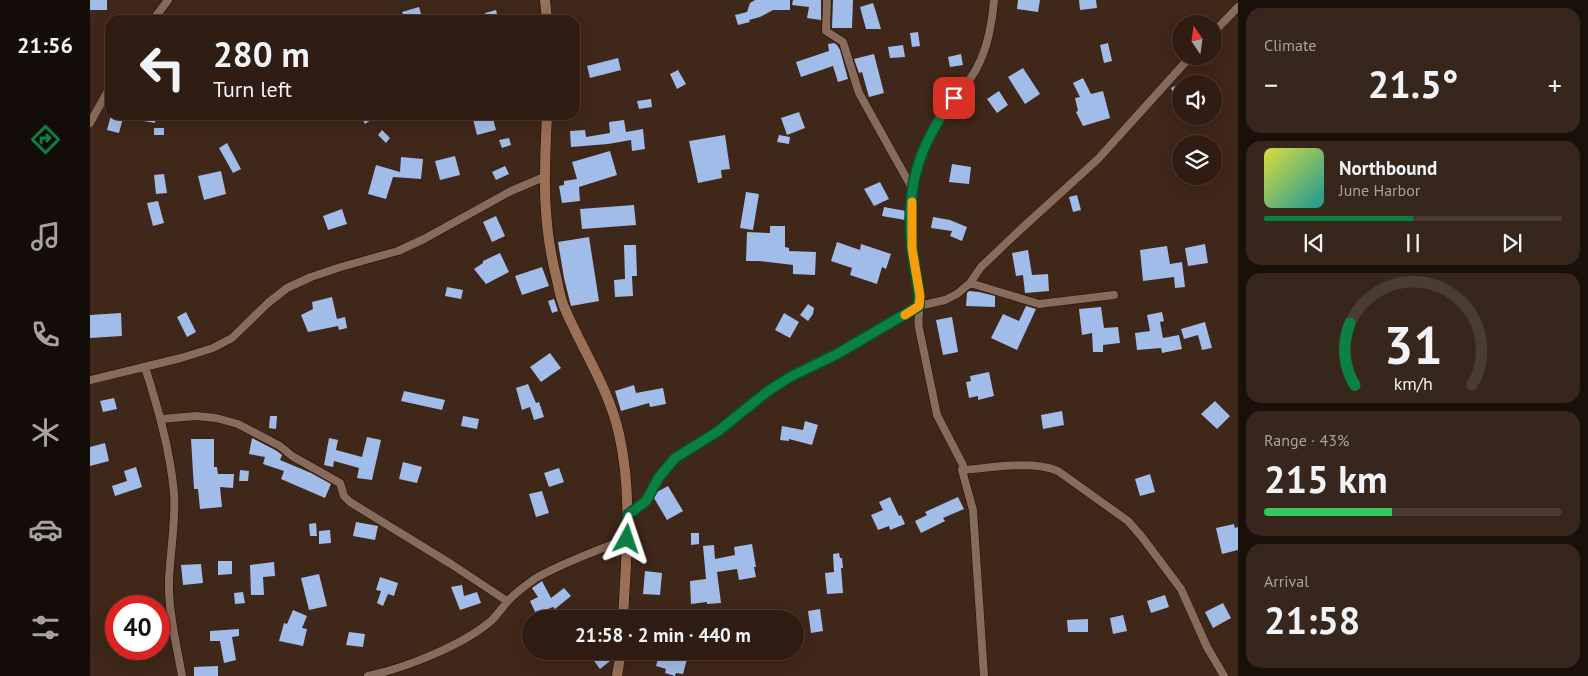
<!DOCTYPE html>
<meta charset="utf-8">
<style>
:root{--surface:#2f1d13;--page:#37261c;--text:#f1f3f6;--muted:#a7a2a0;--line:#4a3b33;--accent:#0b8043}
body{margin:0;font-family:"PT Sans",sans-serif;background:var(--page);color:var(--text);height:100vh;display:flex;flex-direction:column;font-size:19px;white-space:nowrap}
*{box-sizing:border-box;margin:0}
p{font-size:16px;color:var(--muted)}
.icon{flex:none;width:28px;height:28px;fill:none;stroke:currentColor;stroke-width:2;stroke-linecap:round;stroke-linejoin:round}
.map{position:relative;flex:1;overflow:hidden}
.drawer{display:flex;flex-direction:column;gap:8px;padding:8px;background:#1a100a;width:350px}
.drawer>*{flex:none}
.hud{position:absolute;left:15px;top:15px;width:475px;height:105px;border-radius:15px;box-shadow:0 5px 20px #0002,0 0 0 1px var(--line);background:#2f1d13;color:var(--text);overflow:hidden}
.needle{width:32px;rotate:347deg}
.tools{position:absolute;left:1082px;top:15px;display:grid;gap:10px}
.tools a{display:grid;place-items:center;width:50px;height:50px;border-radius:50%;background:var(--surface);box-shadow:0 5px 20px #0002,0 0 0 1px var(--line);font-size:25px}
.speed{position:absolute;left:15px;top:595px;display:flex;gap:10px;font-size:25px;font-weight:700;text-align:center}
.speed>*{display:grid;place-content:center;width:65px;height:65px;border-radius:50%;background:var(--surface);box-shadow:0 5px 20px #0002,0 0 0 1px var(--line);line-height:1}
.speed .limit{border:8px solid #d22;background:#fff;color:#111}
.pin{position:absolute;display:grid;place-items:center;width:42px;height:42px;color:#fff;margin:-21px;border-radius:10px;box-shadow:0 2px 8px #0006}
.me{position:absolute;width:55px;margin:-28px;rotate:5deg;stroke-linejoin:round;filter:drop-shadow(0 0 4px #0008)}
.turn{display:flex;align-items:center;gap:18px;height:105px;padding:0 25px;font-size:22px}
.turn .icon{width:65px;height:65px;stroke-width:2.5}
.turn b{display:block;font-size:35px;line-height:42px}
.big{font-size:38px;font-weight:700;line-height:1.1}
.drawer .card{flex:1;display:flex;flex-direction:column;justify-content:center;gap:8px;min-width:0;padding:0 18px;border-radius:15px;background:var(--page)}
.drawer .dial{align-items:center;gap:0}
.dial svg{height:130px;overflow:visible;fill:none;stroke:var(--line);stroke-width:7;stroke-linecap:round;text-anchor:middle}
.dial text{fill:var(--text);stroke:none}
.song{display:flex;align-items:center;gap:15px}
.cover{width:60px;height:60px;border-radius:8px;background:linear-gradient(135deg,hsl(60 70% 55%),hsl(180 70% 35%))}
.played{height:5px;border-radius:2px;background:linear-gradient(90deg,var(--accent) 50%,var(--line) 50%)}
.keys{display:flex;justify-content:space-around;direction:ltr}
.heat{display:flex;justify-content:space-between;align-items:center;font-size:28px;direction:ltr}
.charge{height:8px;border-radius:4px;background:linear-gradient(90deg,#34c759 43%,var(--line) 0)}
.trip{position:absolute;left:432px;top:610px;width:282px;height:50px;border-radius:25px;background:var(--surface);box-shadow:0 5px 20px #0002,0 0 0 1px var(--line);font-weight:700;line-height:50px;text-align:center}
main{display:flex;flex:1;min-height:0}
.menu{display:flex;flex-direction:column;width:90px;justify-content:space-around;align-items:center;background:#130c08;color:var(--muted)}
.menu .icon{width:35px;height:35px}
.menu .active{color:var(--accent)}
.menu b{font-size:22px;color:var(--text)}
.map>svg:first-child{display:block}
.building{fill:#a2bce9}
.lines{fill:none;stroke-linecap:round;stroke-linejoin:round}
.street-casing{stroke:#240f03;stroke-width:9}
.secondary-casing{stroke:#240f03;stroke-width:11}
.street{stroke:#876b5b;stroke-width:8}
.secondary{stroke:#9a7056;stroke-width:10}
.route-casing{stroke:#07532c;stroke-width:12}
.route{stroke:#0b8043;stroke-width:9}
.slow{stroke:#f59e0b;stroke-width:9}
</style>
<main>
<nav class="menu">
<b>21:56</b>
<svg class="icon active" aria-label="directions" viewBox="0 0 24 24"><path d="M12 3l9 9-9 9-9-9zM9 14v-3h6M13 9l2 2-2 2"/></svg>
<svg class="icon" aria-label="music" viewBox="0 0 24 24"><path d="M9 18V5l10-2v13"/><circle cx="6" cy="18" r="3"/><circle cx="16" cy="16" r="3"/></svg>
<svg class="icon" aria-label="phone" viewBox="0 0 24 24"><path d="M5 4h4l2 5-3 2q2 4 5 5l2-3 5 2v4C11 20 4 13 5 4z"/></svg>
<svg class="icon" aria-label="climate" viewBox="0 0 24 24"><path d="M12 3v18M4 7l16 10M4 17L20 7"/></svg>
<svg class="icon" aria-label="car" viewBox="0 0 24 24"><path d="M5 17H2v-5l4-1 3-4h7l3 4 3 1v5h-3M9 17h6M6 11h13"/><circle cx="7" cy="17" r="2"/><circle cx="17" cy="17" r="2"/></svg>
<svg class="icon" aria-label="filters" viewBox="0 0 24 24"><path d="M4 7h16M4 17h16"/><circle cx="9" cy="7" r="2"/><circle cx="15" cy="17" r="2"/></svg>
</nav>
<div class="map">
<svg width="1148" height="676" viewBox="0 0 1148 676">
<rect width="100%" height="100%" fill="#3f2719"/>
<path class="building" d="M0 0H17V10H0Z
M665 0H700V10H683L670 17 659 20 660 22 648 25 645 15 657 12 660 3Z
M703 0H731V20L717 18 719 7 702 5Z
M743 0H763L762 28H742Z
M928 0H950L948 12 927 9Z
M989 0H1006L1007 8 990 10Z
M783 3 785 9 791 29H776L770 7Z
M329 7 333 20H315L312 12Z
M406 10 408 18 397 20 395 13Z
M828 32 830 46 822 47 820 33Z
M744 43 747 45 750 50 758 79 748 82 743 66 711 77 706 62 739 51 738 44Z
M1018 43 1022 61 1014 63 1010 45Z
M813 45 815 57 800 58 798 47Z
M784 54 794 93 779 97 772 72 769 73 764 59Z
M871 54 873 65 860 67 858 57Z
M528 58 531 70 500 78 497 66Z
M933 68 950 94 935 104 918 77Z
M588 70 596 84 587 89 580 74Z
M993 78 1001 94 1013 91 1020 118 993 126 986 112 988 111 985 98 990 97 983 83Z
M1091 83V109L1081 88Z
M909 91 918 105 907 113 897 99Z
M561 99 562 107 549 109 547 101Z
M709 112 715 128 697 135 691 118Z
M21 115 33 118 29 133 17 130Z
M43 115H66L65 123 43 119Z
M270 115H288L275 124Z
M382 115H402L406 130 387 135Z
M534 120 536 132 553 129 555 149 542 151 541 140 518 144 481 147 480 131 495 130 496 137 520 133 519 122Z
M64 128H74V135H64Z
M292 130 300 138 296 143 288 135Z
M635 135 640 169 631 170 632 178 608 183 599 141Z
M689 135 700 137 699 144 687 142Z
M419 138 421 145 412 148 409 140Z
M137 143 151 169 143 173 129 148Z
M520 151 527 175 489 187 490 201 472 203 469 186 474 185V181L487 179 482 162Z
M365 156 370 175 350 180 345 161Z
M311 157 333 159 331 179 303 177 296 199 278 194 286 165 310 172Z
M862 164 881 167 879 184 859 182Z
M415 166 419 174 406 180 402 172Z
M131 171 136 194 114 200 108 176Z
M74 174 77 193 66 194 64 175Z
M790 182 799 199 784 206 774 189Z
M656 192 669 194 663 230 650 228Z
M987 195 991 210 983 212 979 197Z
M68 201 74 223 63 226 57 203Z
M544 205 546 225 492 229 490 209Z
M794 207 816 211 815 220 792 216Z
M252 209 257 224 238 230 233 216Z
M406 216 415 236 402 242 393 222Z
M843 217 860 220 877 227 872 241 860 236 862 231 841 228Z
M680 226H695V247L699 248V251L726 252 725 275 703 274V265L669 261H656L657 232 680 233Z
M499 237 509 301 481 306 474 278 468 242Z
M747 242 770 250 771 244 801 254 796 269 792 267 787 284 760 275 762 268 741 261Z
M1115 244 1118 263 1098 266 1095 248Z
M534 245H546L547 276H542L543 296 525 297 524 280 535 279Z
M1077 246 1080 264 1092 262 1095 287 1085 288 1084 277 1053 281 1050 250Z
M938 250 942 275 958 274 959 291 935 293 933 275 926 276 922 253Z
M410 253 419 272 396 284 384 269 393 263V261Z
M452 267 459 286 432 295 425 276Z
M357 287 373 290 371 299 355 296Z
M879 291 889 292 905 296V307L876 306 877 293Z
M242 297 247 319 255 317 257 328 249 330 248 326 218 332 211 315 223 309 222 302Z
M464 299 468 311 462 313 458 301Z
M718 304 724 308 723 314 718 321 710 315Z
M936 306 946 309 927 350 901 338 913 314 929 321Z
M1011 307 1014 328 1028 327 1030 343 1013 345V352H1003L1002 333 992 335 989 309Z
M96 312 106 332 97 337 87 317Z
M1072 312 1074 321 1070 322 1073 338 1089 335 1092 349 1072 353 1071 348 1047 350 1045 333 1060 331 1057 315Z
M31 313 32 336 0 338V315Z
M694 313 709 322 700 338 685 330Z
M862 317 868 352 853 355 846 320Z
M1115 322 1122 348 1112 350 1108 335 1094 339 1091 329Z
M460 353 471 368 451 382 440 367Z
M899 372 904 396 888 400V396L879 398 876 382 881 381 880 376Z
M438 384 446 403 449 402 454 417 444 420 440 407 432 410 426 388Z
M544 385 546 393 573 388 576 404 560 407 559 403 531 411 525 391Z
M314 391 355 400 352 410 311 401Z
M24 398 27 409 13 412 10 401Z
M1125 401 1140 416 1127 429 1111 414Z
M972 411 974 425 953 429 951 415Z
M180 416H187L186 429 179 428Z
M373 416 389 419 387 429 371 426Z
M715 421 728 425 722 445 699 439V441L690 440 692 426 713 430Z
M277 437 291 440 282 480 267 478 269 468 244 461 243 467 234 465 239 438 248 440 246 450 272 457Z
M162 438 187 451 192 455 190 460 221 473 241 484 235 498 191 479 194 471 173 464 175 457 159 454Z
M101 439H124V467H127L128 474H144L143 488 130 487 132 507 110 509 108 489H104Z
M15 443 19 461 0 466V447Z
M313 462 332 467 327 483 309 479Z
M46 467 52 487 25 496 22 486 37 481 34 471Z
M469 468 474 482 459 487 454 473Z
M150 470 159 471 158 481H149Z
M1060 474 1065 492 1050 496 1045 479Z
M578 486 593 511 577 520 564 498 567 492Z
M452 491 459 513 446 517 439 494Z
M800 497 809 516 811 515 815 524 800 530 799 526 788 530 781 515 793 510 789 502Z
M868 497 874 509 853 518 855 521 831 533 825 521 837 515 835 512Z
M266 522 288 526 285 540 263 536Z
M226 523 227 536H220L219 524Z
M1144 524 1145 528 1148 527V550L1132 554 1126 528Z
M240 530 241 543 229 544V531Z
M601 533H609V544L601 545Z
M662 544 666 567H664L666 577 649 580 647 569 627 572 631 603 617 604V602L601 604 600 581 616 579 613 546 624 545 625 559 645 555 644 547Z
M749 553 750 558H752L753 568H751L753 593 737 594 735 573 744 572 743 554Z
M128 561H142V574L128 575Z
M184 562 185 576 173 577 174 595H161L160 565Z
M111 564 113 583 93 585 91 565Z
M555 571 572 573 570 595 553 594Z
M229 574 237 606 219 610 211 578Z
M290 577 308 583 304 596 298 594 293 606 287 603 291 591 286 590Z
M452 581 461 598 474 588 481 596 465 609 463 607 446 614 440 601 448 597 442 588Z
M372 585 374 596 387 592 391 603 370 610 361 587Z
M153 592 155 603 145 604 144 593Z
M1075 595 1079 607 1061 613 1057 601Z
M1133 603 1141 618 1123 628 1115 612Z
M647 609 663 610V619H646Z
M730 609 733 631 721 633 718 611Z
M203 610 217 616 212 628 217 629 213 646 189 641 194 623 197 624Z
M1033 615 1037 631 1023 634 1020 618Z
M998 619V632H978L977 620Z
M149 629V636L142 637 146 660 134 663 130 641H120V631Z
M259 632 275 634 273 647 256 645Z
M510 651 520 661 510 669 502 658Z
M570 652 597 659 593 674 586 673 585 676 575 673 576 669 566 666Z
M128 666V676H104V667Z"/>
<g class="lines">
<g class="street-casing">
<path id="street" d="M737 0 736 31 753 42 769 93 822 188
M63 20 78 0
M1124 32 1148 7
M0 123 20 87
M880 283 949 304 1024 295
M55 367C68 408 80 450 84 493 86 523 80 552 79 581 78 610 87 647 92 676
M0 380 91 358 123 348 142 338 178 303 197 288 221 277 251 267 308 251 334 239 421 191 454 177
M71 419 106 416 126 418 148 424 190 446 202 456 250 483 254 496 260 502 361 564 417 601
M872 470C901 468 941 460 968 471L1038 521 1052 537 1091 589 1117 647 1134 676
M539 515 556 501 569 477 585 458 627 432 678 391 700 377 747 353 829 306 855 300 867 294 880 283 891 267 931 229 1008 159 1101 56
M278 676C315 668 374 645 402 620 407 615 412 608 417 602 425 593 436 585 446 578 475 562 507 550 537 539
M894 676 883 510 872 470 873 465 847 415 829 328C827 316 831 306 830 294 828 279 824 264 822 249 818 210 823 170 840 134 850 113 869 96 882 76 896 55 902 25 904 0"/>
</g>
<g class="secondary-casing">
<path id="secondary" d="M455 0 457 20
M457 115C454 173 452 223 467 280 469 290 471 301 475 309 493 351 519 389 529 434 543 495 536 557 533 619
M527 676 531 651"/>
</g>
<use href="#street" class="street"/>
<use href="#secondary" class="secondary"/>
</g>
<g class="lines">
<g class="route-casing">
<path id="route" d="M537 539 538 515 556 501 569 477 585 458 627 432 678 391 700 377 747 354 829 306C830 287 824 269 822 249 815 189 828 146 864 98"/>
</g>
<use href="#route" class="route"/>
<path class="slow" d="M815 315 829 306 830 296 822 248V202"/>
</g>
</svg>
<div class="tools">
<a><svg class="needle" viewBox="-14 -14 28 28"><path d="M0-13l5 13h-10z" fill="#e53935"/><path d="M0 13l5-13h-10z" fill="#a7a2a0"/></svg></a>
<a><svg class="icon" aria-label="sound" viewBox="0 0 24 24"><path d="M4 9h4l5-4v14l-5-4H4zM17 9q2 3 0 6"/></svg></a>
<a><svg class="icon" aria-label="layers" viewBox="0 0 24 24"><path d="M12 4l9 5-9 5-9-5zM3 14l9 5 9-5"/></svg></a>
</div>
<div class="speed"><div class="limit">40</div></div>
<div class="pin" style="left:864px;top:98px;background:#d93025"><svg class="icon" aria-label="arrive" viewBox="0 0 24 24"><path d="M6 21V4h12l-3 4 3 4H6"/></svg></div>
<svg class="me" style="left:537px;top:539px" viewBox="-20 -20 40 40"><path d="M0-17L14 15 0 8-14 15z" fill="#0b8043" stroke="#fff" stroke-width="4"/></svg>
<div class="trip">21:58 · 2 min · 440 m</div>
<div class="hud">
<div class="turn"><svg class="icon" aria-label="left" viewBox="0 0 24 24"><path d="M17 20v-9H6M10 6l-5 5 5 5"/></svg><div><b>280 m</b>Turn left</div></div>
</div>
</div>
<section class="drawer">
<div class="card"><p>Climate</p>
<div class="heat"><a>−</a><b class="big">21.5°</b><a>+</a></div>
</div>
<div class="card">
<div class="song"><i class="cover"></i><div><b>Northbound</b><p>June Harbor</p></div></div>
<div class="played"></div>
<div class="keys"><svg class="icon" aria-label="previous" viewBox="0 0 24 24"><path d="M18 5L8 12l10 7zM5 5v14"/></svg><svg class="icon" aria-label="pause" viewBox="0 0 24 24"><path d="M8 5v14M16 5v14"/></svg><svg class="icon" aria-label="next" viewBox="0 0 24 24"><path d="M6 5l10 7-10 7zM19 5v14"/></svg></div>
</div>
<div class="card dial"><svg viewBox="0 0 100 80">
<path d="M14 69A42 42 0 1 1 86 69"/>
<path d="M14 69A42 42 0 0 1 11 31" stroke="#0b8043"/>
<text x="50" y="56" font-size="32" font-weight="700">31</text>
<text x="50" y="72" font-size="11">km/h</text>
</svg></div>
<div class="card"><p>Range · 43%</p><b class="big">215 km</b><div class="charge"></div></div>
<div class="card"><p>Arrival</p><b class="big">21:58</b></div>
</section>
</main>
